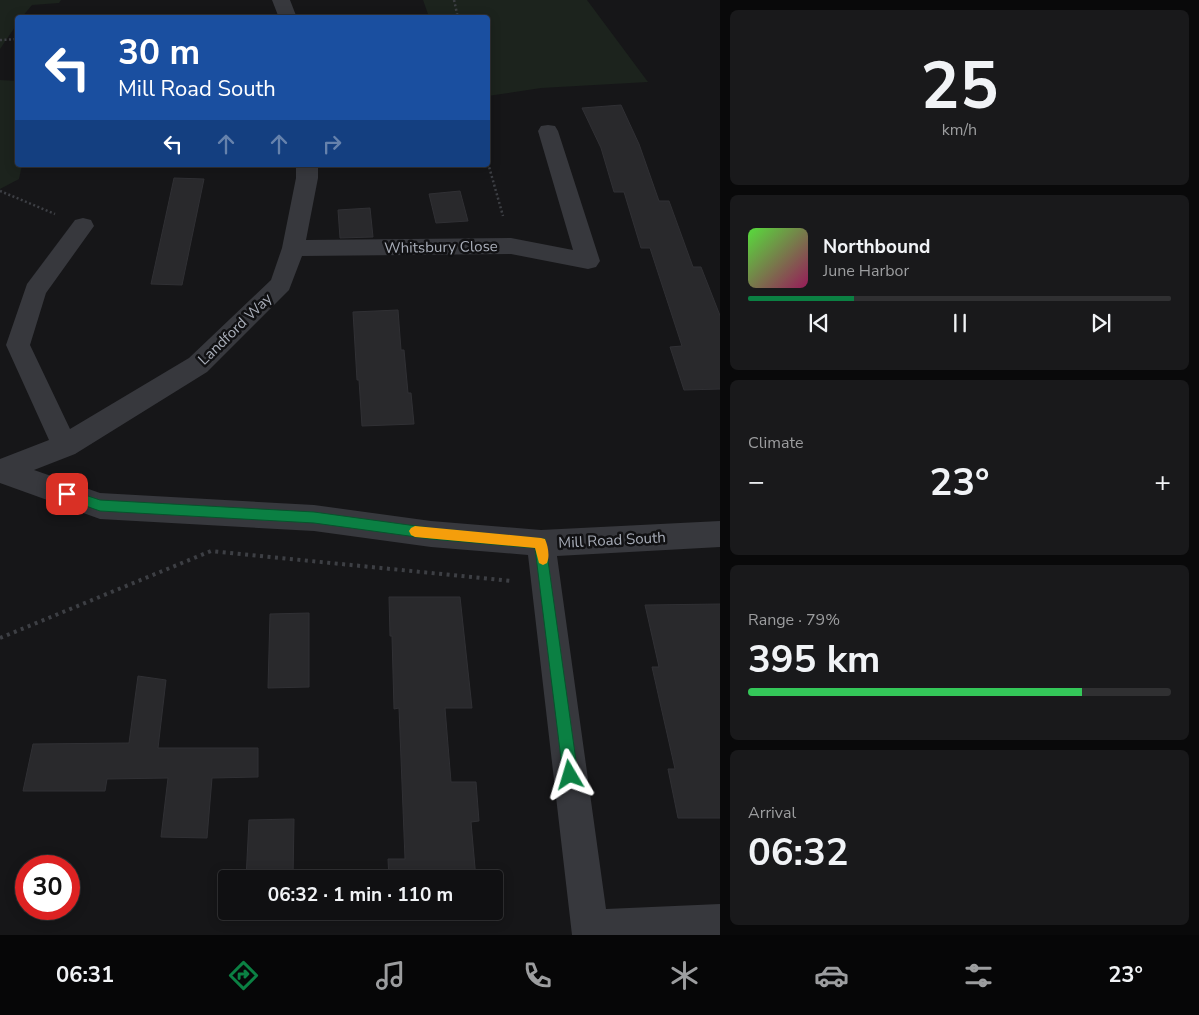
<!DOCTYPE html>
<meta charset="utf-8">
<style>
:root{--surface:#101012;--page:#19191b;--text:#f1f3f6;--muted:#9c9d9f;--line:#303032;--accent:#0b8043}
body{margin:0;font-family:"Nunito Sans",sans-serif;background:var(--page);color:var(--text);height:100vh;display:flex;flex-direction:column;font-size:19px;white-space:nowrap}
*{box-sizing:border-box;margin:0}
p{font-size:16px;color:var(--muted)}
.icon{flex:none;width:28px;height:28px;fill:none;stroke:currentColor;stroke-width:2;stroke-linecap:round;stroke-linejoin:round}
.map{position:relative;flex:1;overflow:hidden}
.sheet{display:flex;flex-direction:column;gap:10px;padding:10px;background:#09090a;width:479px}
.sheet>*{flex:none}
.hud{position:absolute;left:15px;top:15px;width:475px;height:152px;border-radius:5px;box-shadow:0 2px 12px #0003,0 0 0 1px var(--line);background:#1a4fa0;color:#fff;overflow:hidden}
.speed{position:absolute;left:15px;top:855px;display:flex;gap:10px;font-size:25px;font-weight:700;text-align:center}
.speed>*{display:grid;place-content:center;width:65px;height:65px;border-radius:50%;background:var(--surface);box-shadow:0 2px 12px #0003,0 0 0 1px var(--line);line-height:1}
.speed .limit{border:8px solid #d22;background:#fff;color:#111}
.pin{position:absolute;display:grid;place-items:center;width:42px;height:42px;color:#fff;margin:-21px;border-radius:10px;box-shadow:0 2px 8px #0006}
.me{position:absolute;width:55px;margin:-28px;rotate:353deg;stroke-linejoin:round;filter:drop-shadow(0 0 4px #0008)}
.turn{display:flex;align-items:center;gap:18px;height:105px;padding:0 20px;font-size:22px}
.turn .icon{width:65px;height:65px;stroke-width:2.5}
.turn b{display:block;font-size:35px;line-height:42px}
.lanes{display:flex;align-items:center;height:48px;padding:0 20px;background:#0003;justify-content:center;gap:25px;direction:ltr}
.lanes .off{opacity:.35}
.big{font-size:38px;font-weight:700;line-height:1.1}
.sheet .tile{flex:1;display:flex;flex-direction:column;justify-content:center;gap:8px;min-width:0;padding:0 18px;border-radius:8px;background:var(--page)}
.sheet .dial{align-items:center;gap:0}
.dial b{font-size:65px;line-height:1}
.song{display:flex;align-items:center;gap:15px}
.cover{width:60px;height:60px;border-radius:8px;background:linear-gradient(135deg,hsl(110 70% 55%),hsl(330 70% 35%))}
.played{height:5px;border-radius:2px;background:linear-gradient(90deg,var(--accent) 25%,var(--line) 25%)}
.keys{display:flex;justify-content:space-around;direction:ltr}
.heat{display:flex;justify-content:space-between;align-items:center;font-size:28px;direction:ltr}
.charge{height:8px;border-radius:4px;background:linear-gradient(90deg,#34c759 79%,var(--line) 0)}
.trip{position:absolute;left:218px;top:870px;width:285px;height:50px;border-radius:5px;background:var(--surface);box-shadow:0 2px 12px #0003,0 0 0 1px var(--line);font-weight:700;line-height:50px;text-align:center}
.menu{display:flex;height:80px;justify-content:space-around;align-items:center;background:#060607;color:var(--muted)}
.menu .icon{width:35px;height:35px}
.menu .on{color:var(--accent)}
.menu b{font-size:22px;color:var(--text)}
main{display:flex;flex:1;min-height:0}
.map>svg:first-child{display:block}
.green{fill:#1c231d}
.building{fill:#29292c;stroke:#303034}
.lines{fill:none;stroke-linecap:round;stroke-linejoin:round}
.path-far1{stroke:#3d3f44;stroke-width:2.5;stroke-dasharray:2 2.5;stroke-linecap:butt}
.path{stroke:#3d3f44;stroke-width:4;stroke-dasharray:3 4.5;stroke-linecap:butt}
.minor{fill:#37383d;fill-rule:evenodd}
.route{fill:#0b8043;stroke:#07532c}
.slow{fill:#f59e0b}
.labels{text-anchor:middle;dominant-baseline:central;stroke-width:5;stroke-linejoin:round;paint-order:stroke}
.street-label{font-size:15px;fill:#a8adb8;stroke:#111113}
</style>
<main>
<div class="map">
<svg width="721" height="935" viewBox="0 0 721 935">
<rect width="100%" height="100%" fill="#161618"/>
<path class="green" d="M0 0H61L59 3 32 5 22 17 18 18 17 24 0 49Z
M423 0H587L648 82 541 88 488 96V18L429 17Z
M0 80 17 81 18 165H22L19 179 0 189Z"/>
<path class="building" d="M621 105 639 144 659 201H669L693 267H701L721 318V389L684 390 670 347 682 346 650 248H641L624 192H614L601 148 582 108Z
M174 178 204 179 182 285 151 284Z
M460 191 468 221 436 223 429 194Z
M370 208 373 237 340 238 338 210Z
M398 310 401 350H404L408 393H411L414 424 362 426 359 380H357L353 312Z
M389 597H460L472 708H445L451 782H476L479 821 471 822 476 879H389L388 859H405L399 708 394 709 392 636H390Z
M721 604V818H678L668 769H675L652 667H659L645 605Z
M309 613V687L268 688 270 614Z
M138 676 166 680 158 748H258V777L212 778 207 838 161 837 168 778 107 779 105 791H23L33 744 129 743Z
M294 819 293 879H246L249 820Z
M244 911H292V916L244 917Z
M390 911H478V912L390 913Z"/>
<g class="lines">
<path class="path-far1" d="M454 0 458 18
M0 40 18 39
M488 163 503 216
M0 191 55 214"/>
<path class="path" d="M0 638 211 551 511 581"/>
<path class="minor" d="M272 0H290L297 18H279Z
M548 125 555 126 558 131 600 261 596 267 588 269 511 254 302 256 289 290 207 372 75 454 34 470 100 493 314 505 431 521 541 530 721 521V547L557 556 606 909 721 904V935H572L528 555 431 547 314 531 100 519 0 483V459L49 440 6 345 27 284 75 220 83 218 91 220 94 226 46 293 30 345 70 429 189 358 271 280 282 248 296 178V165H318V178L306 240 511 238 573 250 538 131 541 126Z"/>
</g>
<path class="route" d="M67 489 100 500 314 512 431 528 545 539 578 775 575 780 570 782 566 780 563 775 535 548 431 539 314 523 100 511 63 498 61 494 63 490Z"/>
<path class="slow" d="M415 526 541 538 545 539C548 546 550 556 547 563L543 565 539 563 535 548 415 537 411 535 409 531 411 528Z"/>
<g class="labels">
<g class="street-label">
<text transform="translate(441 247) rotate(-1)">Whitsbury Close</text>
<text transform="translate(235 329) rotate(-44)">Landford Way</text>
<text transform="translate(612 540) rotate(-3)">Mill Road South</text>
</g>
</g>
</svg>
<div class="speed"><div class="limit">30</div></div>
<div class="pin" style="left:67px;top:494px;background:#d93025"><svg class="icon" aria-label="arrive" viewBox="0 0 24 24"><path d="M6 21V4h12l-3 4 3 4H6"/></svg></div>
<svg class="me" style="left:570px;top:775px" viewBox="-20 -20 40 40"><path d="M0-17L14 15 0 8-14 15z" fill="#0b8043" stroke="#fff" stroke-width="4"/></svg>
<div class="trip">06:32 · 1 min · 110 m</div>
<div class="hud">
<div class="turn"><svg class="icon" aria-label="left" viewBox="0 0 24 24"><path d="M17 20v-9H6M10 6l-5 5 5 5"/></svg><div><b>30 m</b>Mill Road South</div></div>
<div class="lanes"><svg class="icon" aria-label="left" viewBox="0 0 24 24"><path d="M17 20v-9H6M10 6l-5 5 5 5"/></svg><svg class="icon off" aria-label="ahead" viewBox="0 0 24 24"><path d="M12 20V5M6 11l6-6 6 6"/></svg><svg class="icon off" aria-label="ahead" viewBox="0 0 24 24"><path d="M12 20V5M6 11l6-6 6 6"/></svg><svg class="icon off" aria-label="right" viewBox="0 0 24 24"><path d="M7 20v-9h11M14 6l5 5-5 5"/></svg></div>
</div>
</div>
<section class="sheet">
<div class="tile dial"><b>25</b><p>km/h</p></div>
<div class="tile">
<div class="song"><i class="cover"></i><div><b>Northbound</b><p>June Harbor</p></div></div>
<div class="played"></div>
<div class="keys"><svg class="icon" aria-label="previous" viewBox="0 0 24 24"><path d="M18 5L8 12l10 7zM5 5v14"/></svg><svg class="icon" aria-label="pause" viewBox="0 0 24 24"><path d="M8 5v14M16 5v14"/></svg><svg class="icon" aria-label="next" viewBox="0 0 24 24"><path d="M6 5l10 7-10 7zM19 5v14"/></svg></div>
</div>
<div class="tile"><p>Climate</p>
<div class="heat"><a>−</a><b class="big">23°</b><a>+</a></div>
</div>
<div class="tile"><p>Range · 79%</p><b class="big">395 km</b><div class="charge"></div></div>
<div class="tile"><p>Arrival</p><b class="big">06:32</b></div>
</section>
</main>
<nav class="menu">
<b>06:31</b>
<svg class="icon on" aria-label="directions" viewBox="0 0 24 24"><path d="M12 3l9 9-9 9-9-9zM9 14v-3h6M13 9l2 2-2 2"/></svg>
<svg class="icon" aria-label="music" viewBox="0 0 24 24"><path d="M9 18V5l10-2v13"/><circle cx="6" cy="18" r="3"/><circle cx="16" cy="16" r="3"/></svg>
<svg class="icon" aria-label="phone" viewBox="0 0 24 24"><path d="M5 4h4l2 5-3 2q2 4 5 5l2-3 5 2v4C11 20 4 13 5 4z"/></svg>
<svg class="icon" aria-label="climate" viewBox="0 0 24 24"><path d="M12 3v18M4 7l16 10M4 17L20 7"/></svg>
<svg class="icon" aria-label="car" viewBox="0 0 24 24"><path d="M5 17H2v-5l4-1 3-4h7l3 4 3 1v5h-3M9 17h6M6 11h13"/><circle cx="7" cy="17" r="2"/><circle cx="17" cy="17" r="2"/></svg>
<svg class="icon" aria-label="filters" viewBox="0 0 24 24"><path d="M4 7h16M4 17h16"/><circle cx="9" cy="7" r="2"/><circle cx="15" cy="17" r="2"/></svg>
<b>23°</b>
</nav>
